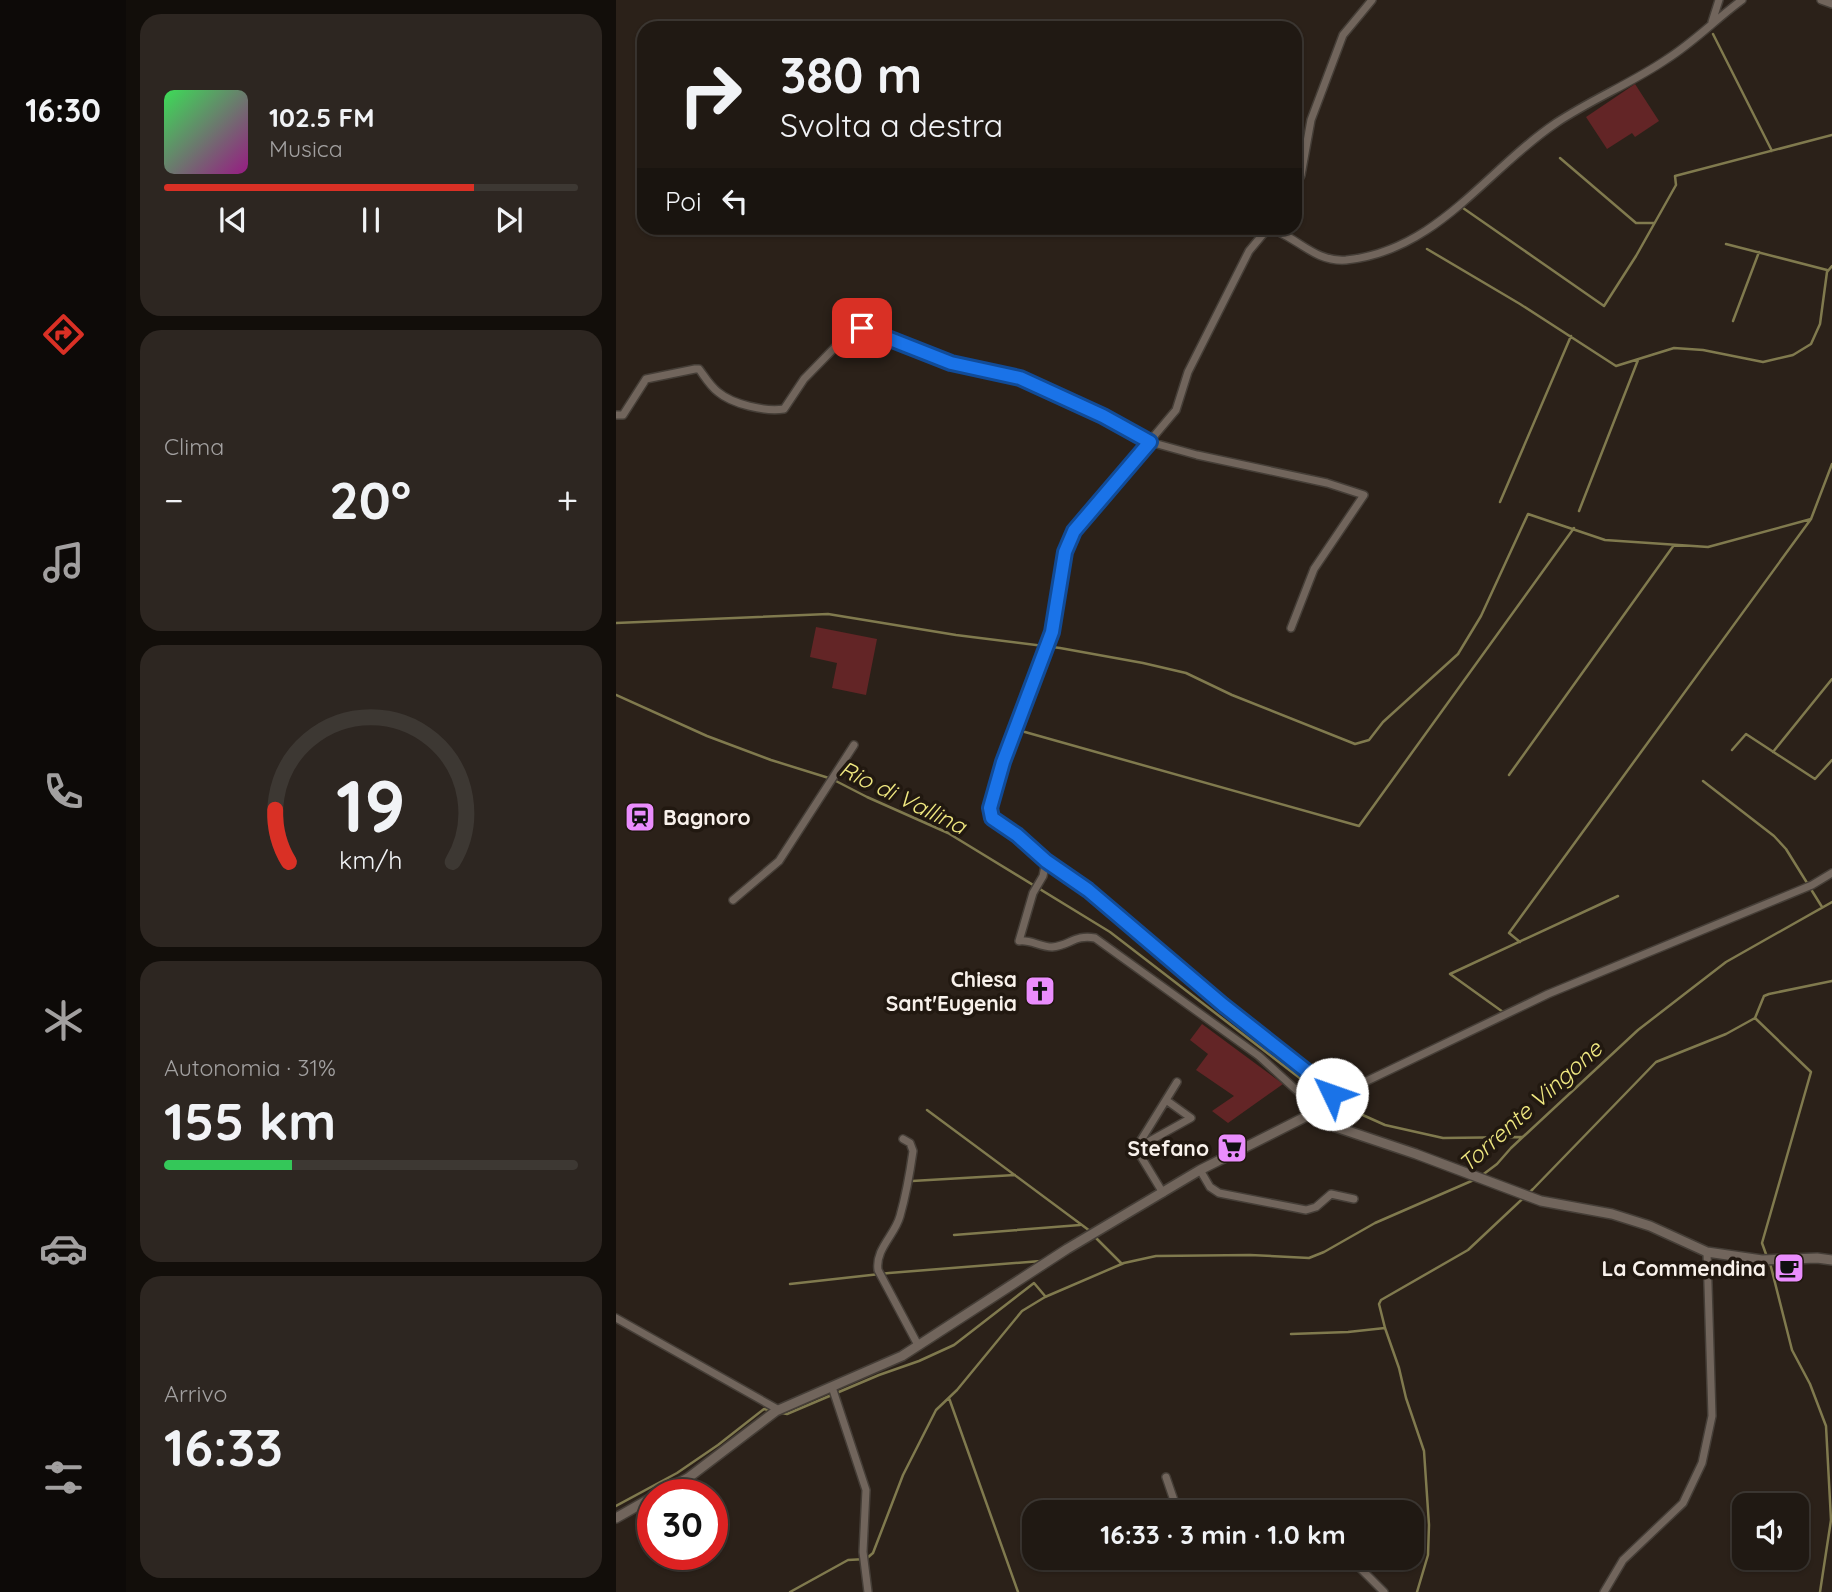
<!DOCTYPE html>
<html lang="it">
<meta charset="utf-8">
<style>
:root{--surface:#201913;--page:#2d2621;--text:#f1f3f6;--muted:#a2a0a0;--line:#3d3833;--accent:#d93025}
body{margin:0;font-family:Quicksand,sans-serif;background:var(--page);color:var(--text);height:100vh;display:flex;flex-direction:column;font-size:26px;white-space:nowrap}
*{box-sizing:border-box;margin:0}
p{font-size:23px;color:var(--muted)}
.icon{flex:none;width:38px;height:38px;fill:none;stroke:currentColor;stroke-width:2;stroke-linecap:round;stroke-linejoin:round}
.map{position:relative;flex:1;overflow:hidden}
.sheet{display:flex;flex-direction:column;gap:14px;padding:14px;background:#120e0a;width:490px}
.sheet>*{flex:none}
.guide{position:absolute;left:21px;top:21px;width:665px;height:214px;border-radius:21px;box-shadow:0 2px 5px #0004,0 0 0 2px var(--line);background:#201913;color:var(--text);overflow:hidden}
.buttons{position:absolute;left:1116px;top:1493px;display:grid;gap:14px}
.buttons a{display:grid;place-items:center;width:77px;height:77px;border-radius:14px;background:var(--surface);box-shadow:0 2px 5px #0004,0 0 0 2px var(--line);font-size:35px}
.speed{position:absolute;left:21px;top:1479px;display:flex;gap:14px;font-size:35px;font-weight:700;text-align:center}
.speed>*{display:grid;place-content:center;width:91px;height:91px;border-radius:50%;background:var(--surface);box-shadow:0 2px 5px #0004,0 0 0 2px var(--line);line-height:1}
.speed .limit{border:10px solid #d22;background:#fff;color:#111}
.pin{position:absolute;display:grid;place-items:center;width:60px;height:60px;color:#fff;margin:-30px;border-radius:14px;box-shadow:0 4px 10px #0006}
.me{position:absolute;width:77px;margin:-38px;rotate:312deg;stroke-linejoin:round;filter:drop-shadow(0 0 5px #0008)}
.turn{display:flex;align-items:center;gap:24px;height:147px;padding:0 28px;font-size:32px}
.turn .icon{width:91px;height:91px;stroke-width:2.5}
.turn b{display:block;font-size:49px;line-height:60px}
.then{display:flex;align-items:center;height:66px;padding:0 28px;background:#0003;gap:14px;font-size:26px}
.big{font-size:52px;font-weight:700;line-height:1.1}
.sheet .card{flex:1;display:flex;flex-direction:column;justify-content:center;gap:10px;min-width:0;padding:0 24px;border-radius:21px;background:var(--page)}
.sheet .dial{align-items:center;gap:0}
.dial svg{height:182px;overflow:visible;fill:none;stroke:var(--line);stroke-width:7;stroke-linecap:round;text-anchor:middle}
.dial text{fill:var(--text);stroke:none}
.song{display:flex;align-items:center;gap:21px}
.cover{width:84px;height:84px;border-radius:10px;background:linear-gradient(135deg,hsl(130 70% 55%),hsl(310 70% 35%))}
.played{height:7px;border-radius:4px;background:linear-gradient(90deg,var(--accent) 75%,var(--line) 75%)}
.keys{display:flex;justify-content:space-around;direction:ltr}
.heat{display:flex;justify-content:space-between;align-items:center;font-size:38px;direction:ltr}
.charge{height:10px;border-radius:5px;background:linear-gradient(90deg,#34c759 31%,var(--line) 0)}
.trip{position:absolute;left:406px;top:1500px;width:402px;height:70px;border-radius:21px;background:var(--surface);box-shadow:0 2px 5px #0004,0 0 0 2px var(--line);font-weight:700;line-height:70px;text-align:center}
main{display:flex;flex:1;min-height:0}
.menu{display:flex;flex-direction:column;width:126px;justify-content:space-around;align-items:center;background:#0d0a08;color:var(--muted)}
.menu .icon{width:49px;height:49px}
.menu .current{color:var(--accent)}
.menu b{font-size:32px;color:var(--text)}
.map>svg:first-child{display:block}
.green{fill:#632526}
.lines{fill:none;stroke-linecap:round;stroke-linejoin:round}
.stream{stroke:#807a4e;stroke-width:2.5}
.minor-casing{stroke:#453e37;stroke-width:10}
.tertiary-casing{stroke:#453e37;stroke-width:12}
.minor{stroke:#71655c;stroke-width:7}
.tertiary{stroke:#71655c;stroke-width:9}
.route-casing{stroke:#114b97;stroke-width:18}
.route{stroke:#1a73e8;stroke-width:12}
.labels{text-anchor:middle;dominant-baseline:central;stroke-width:7;stroke-linejoin:round;paint-order:stroke}
.poi-label{font-size:21px;font-weight:bold;fill:#f8f1eb;stroke:#211810;text-anchor:end}
.water-label{font-size:23px;font-style:italic;fill:#f0e880;stroke:#211810}
</style>
<main>
<nav class="menu">
<b>16:30</b>
<svg class="icon current" aria-label="directions" viewBox="0 0 24 24"><path d="M12 3l9 9-9 9-9-9zM9 14v-3h6M13 9l2 2-2 2"/></svg>
<svg class="icon" aria-label="music" viewBox="0 0 24 24"><path d="M9 18V5l10-2v13"/><circle cx="6" cy="18" r="3"/><circle cx="16" cy="16" r="3"/></svg>
<svg class="icon" aria-label="phone" viewBox="0 0 24 24"><path d="M5 4h4l2 5-3 2q2 4 5 5l2-3 5 2v4C11 20 4 13 5 4z"/></svg>
<svg class="icon" aria-label="climate" viewBox="0 0 24 24"><path d="M12 3v18M4 7l16 10M4 17L20 7"/></svg>
<svg class="icon" aria-label="car" viewBox="0 0 24 24"><path d="M5 17H2v-5l4-1 3-4h7l3 4 3 1v5h-3M9 17h6M6 11h13"/><circle cx="7" cy="17" r="2"/><circle cx="17" cy="17" r="2"/></svg>
<svg class="icon" aria-label="filters" viewBox="0 0 24 24"><path d="M4 7h16M4 17h16"/><circle cx="9" cy="7" r="2"/><circle cx="15" cy="17" r="2"/></svg>
</nav>
<section class="sheet">
<div class="card">
<div class="song"><i class="cover"></i><div><b>102.5 FM</b><p>Musica</p></div></div>
<div class="played"></div>
<div class="keys"><svg class="icon" aria-label="previous" viewBox="0 0 24 24"><path d="M18 5L8 12l10 7zM5 5v14"/></svg><svg class="icon" aria-label="pause" viewBox="0 0 24 24"><path d="M8 5v14M16 5v14"/></svg><svg class="icon" aria-label="next" viewBox="0 0 24 24"><path d="M6 5l10 7-10 7zM19 5v14"/></svg></div>
</div>
<div class="card"><p>Clima</p>
<div class="heat"><a>−</a><b class="big">20°</b><a>+</a></div>
</div>
<div class="card dial"><svg viewBox="0 0 100 80">
<path d="M14 69A42 42 0 1 1 86 69"/>
<path d="M14 69A42 42 0 0 1 8 46" stroke="#d93025"/>
<text x="50" y="56" font-size="32" font-weight="700">19</text>
<text x="50" y="72" font-size="11">km/h</text>
</svg></div>
<div class="card"><p>Autonomia · 31%</p><b class="big">155 km</b><div class="charge"></div></div>
<div class="card"><p>Arrivo</p><b class="big">16:33</b></div>
</section>
<div class="map">
<svg width="1216" height="1592" viewBox="0 0 1216 1592">
<rect width="100%" height="100%" fill="#2b2119"/>
<path class="green" d="M1019 84 1043 121 1019 137 1016 133 991 149 970 117Z
M200 627 261 639 250 695 216 688 221 663 194 657Z
M586 1024 667 1084 612 1123 596 1111 618 1096 580 1070 592 1054 574 1040Z"/>
<g class="lines">
<path class="stream" d="M1097 34 1156 151
M944 158 1020 223H1038
M847 208 988 306 1020 256 1060 185 1059 176 1216 135
M1110 244 1211 270V272
M811 249 904 304 1000 366 1058 348 1087 350 1147 362 1177 355 1195 344 1204 324 1211 272 1216 266
M1117 321 1143 252
M884 502 955 336
M963 511 1022 360
M0 623 212 614 340 635 444 648 527 663 570 673 616 695 739 744 753 740 767 722 842 654 865 616 912 514 989 540 1092 547 1195 519
M0 695 91 736 155 760 216 779 251 797 332 833 494 932 711 1099 769 1125 827 1138 906 1137
M409 732 743 826 958 528
M1116 750 1130 734 1199 779 1216 760
M1157 752 1216 679
M893 775 1058 545
M1087 781 1158 836 1170 849 1206 907
M904 942 893 933 1195 519 1216 464
M887 1012 834 974 1002 896
M1139 1018 1195 1072 1146 1243 1151 1257
M311 1110 474 1231
M865 1176 881 1164 895 1148 1022 1030 1075 989 1110 962 1216 902
M296 1181 399 1175
M338 1235 464 1225
M478 1236 506 1264
M1154 1263 1176 1350 1194 1384 1210 1426 1215 1520 1204 1592
M174 1284 273 1273 425 1261
M675 1334 732 1332 769 1328
M333 1398 402 1592
M166 1413 171 1414 263 1375 303 1361 338 1345 418 1283 429 1296
M0 1506 61 1473 102 1445 148 1409 156 1411
M174 1592 232 1560 250 1559 257 1553 287 1475 320 1410 341 1390 406 1311 429 1297 508 1263 540 1256 634 1255 693 1258 708 1252 759 1223 860 1179
M801 1592 812 1555 813 1525 808 1451 790 1398 783 1368 769 1328 763 1304 765 1300 852 1250 917 1189 1040 1062 1110 1034 1139 1018 1148 996 1153 994 1216 981"/>
<g class="minor-casing">
<path id="minor" d="M1205 0 1216 4
M1096 22 1103 0
M679 186 685 175 695 120 727 35 756 0
M0 415H7L30 379 79 369H83C89 377 94 386 102 392 116 404 149 412 168 409L188 379 230 336 239 330 245 329 335 363 404 378 487 416 534 442 581 455 711 483 748 495 698 569 675 628
M430 861 427 876 417 893 403 941C414 939 424 947 436 947 453 946 459 934 479 938L643 1056 700 1108
M117 900 163 861 238 745
M716 1094 712 1088 607 1005 472 890 430 861 401 835 376 818 374 808 387 762 436 632 449 553 458 531 560 410 572 372 633 251 648 233 657 230 663 232C686 243 702 262 730 260 821 251 870 170 940 123 976 99 1016 83 1051 59 1078 42 1100 19 1126 0
M716 1094 730 1091 932 994 1196 885 1216 873
M699 1109 710 1103 716 1094
M287 1139 294 1143 297 1151C294 1172 290 1195 284 1216 279 1235 259 1249 262 1270L302 1345
M521 1148 575 1118 550 1100
M584 1170 594 1187 603 1193 690 1210 700 1207 715 1194 738 1199
M547 1193 521 1150 522 1145 561 1082
M0 1318 163 1410
M216 1387 250 1490 247 1552 252 1592
M550 1477 562 1512
M595 1558C614 1562 630 1566 647 1558
M734 1558 768 1592
M988 1592 1007 1560 1067 1503 1086 1463 1096 1416 1091 1252"/>
</g>
<g class="tertiary-casing">
<path id="tertiary" d="M42 1494 72 1478 160 1411 286 1356 451 1249 584 1170 697 1113 702 1121 800 1154 925 1201 996 1214 1034 1226 1091 1252 1146 1260 1201 1258 1216 1260
M0 1518 37 1497"/>
</g>
<use href="#minor" class="minor"/>
<use href="#tertiary" class="tertiary"/>
</g>
<g class="lines">
<g class="route-casing">
<path id="route" d="M246 328 335 363 404 378 487 416 534 442 458 531 449 552 436 632 387 762 374 808 376 818 401 835 430 861 472 890 607 1005 712 1088 716 1094"/>
</g>
<use href="#route" class="route"/>
</g>
<defs>
<g id="station-square" transform="scale(1.575)"><rect x="-9" y="-9" width="18" height="18" rx="4" fill="#ea8dfd" stroke="#211810"/><path d="M-3-6H3Q5-6 5-4V2Q5 4 3 4L4.5 6H3L1.5 4h-3L-3 6H-4.5L-3 4Q-5 4-5 2V-4Q-5-6-3-6ZM-3.5-4v3h7v-3ZM-3.5 1v1.5H-2V1ZM2 1v1.5H3.5V1Z" fill="#111"/></g>
<g id="church-square" transform="scale(1.575)"><rect x="-9" y="-9" width="18" height="18" rx="4" fill="#ea8dfd" stroke="#211810"/><path d="M-1.2-6h2.4v3.5h3.3v2.4h-3.3V6h-2.4V-.1h-3.3v-2.4h3.3Z" fill="#111"/></g>
<g id="supermarket-square" transform="scale(1.575)"><rect x="-9" y="-9" width="18" height="18" rx="4" fill="#ea8dfd" stroke="#211810"/><path d="M-6-5.5h2.5l.6 2H6L4.5 2H-2.5L-4.4-4H-6ZM-1.5 3.2a1.3 1.3 0 1 0 .1 0ZM3 3.2a1.3 1.3 0 1 0 .1 0Z" fill="#111"/></g>
<g id="cafe-square" transform="scale(1.575)"><rect x="-9" y="-9" width="18" height="18" rx="4" fill="#ea8dfd" stroke="#211810"/><path d="M-5.5-4.5H6V0H3Q3 3.5 0 3.5H-2.5Q-5.5 3.5-5.5 0ZM3-3.2v2h1.7v-2ZM-6 4.5H4V6H-6Z" fill="#111"/></g>
</defs>
<g fill-rule="evenodd">
<use href="#station-square" x="24" y="817"/>
<use href="#church-square" x="424" y="991"/>
<use href="#supermarket-square" x="616" y="1148"/>
<use href="#cafe-square" x="1173" y="1268"/>
</g>
<g class="labels">
<g class="poi-label">
<text x="47" y="817" text-anchor="start">Bagnoro</text>
<text x="401" y="979">Chiesa<tspan x="401" dy="24">Sant'Eugenia</tspan></text>
<text x="593" y="1148">Stefano</text>
<text x="1150" y="1268">La Commendina</text>
</g>
<g class="water-label">
<text transform="translate(287 797) rotate(26)">Rio di Vallina</text>
<text transform="translate(914 1106) rotate(-42)">Torrente Vingone</text>
</g>
</g>
</svg>
<div class="buttons">
<a><svg class="icon" aria-label="sound" viewBox="0 0 24 24"><path d="M4 9h4l5-4v14l-5-4H4zM17 9q2 3 0 6"/></svg></a>
</div>
<div class="speed"><div class="limit">30</div></div>
<div class="pin" style="left:246px;top:328px;background:#d93025"><svg class="icon" aria-label="arrive" viewBox="0 0 24 24"><path d="M6 21V4h12l-3 4 3 4H6"/></svg></div>
<svg class="me" style="left:716px;top:1094px" viewBox="-20 -20 40 40"><circle r="19" fill="#fff"/><path d="M0-13L10 11 0 6-10 11z" fill="#1a73e8"/></svg>
<div class="trip">16:33 · 3 min · 1.0 km</div>
<div class="guide">
<div class="turn"><svg class="icon" aria-label="right" viewBox="0 0 24 24"><path d="M7 20v-9h11M14 6l5 5-5 5"/></svg><div><b>380 m</b>Svolta a destra</div></div>
<div class="then">Poi<svg class="icon" aria-label="left" viewBox="0 0 24 24"><path d="M17 20v-9H6M10 6l-5 5 5 5"/></svg></div>
</div>
</div>
</main>
